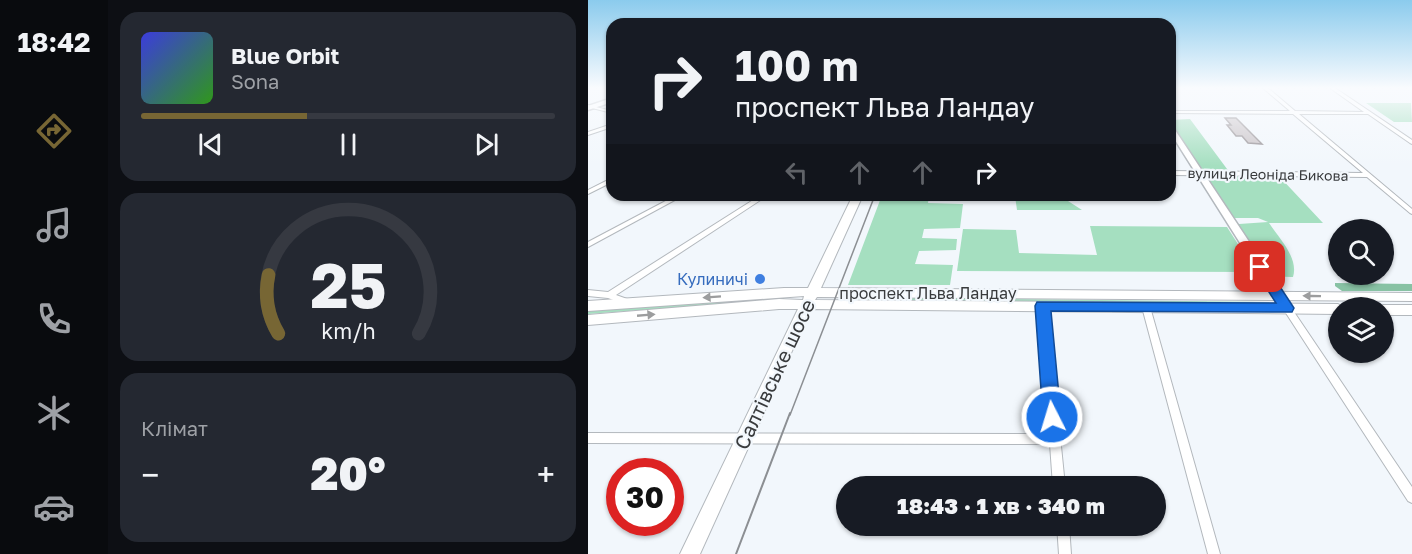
<!DOCTYPE html>
<html lang="uk">
<meta charset="utf-8">
<style>
:root{--surface:#171b24;--page:#242831;--text:#f1f3f6;--muted:#9ea1a6;--line:#363941;--accent:#776634}
body{margin:0;font-family:"Golos Text",sans-serif;background:var(--page);color:var(--text);height:100vh;display:flex;flex-direction:column;font-size:22px;white-space:nowrap}
*{box-sizing:border-box;margin:0}
p{font-size:20px;color:var(--muted)}
.icon{flex:none;width:33px;height:33px;fill:none;stroke:currentColor;stroke-width:2;stroke-linecap:round;stroke-linejoin:round}
.map{position:relative;flex:1;overflow:hidden}
.panel{display:flex;flex-direction:column;gap:12px;padding:12px;background:#0d0f14;width:480px}
.panel>*{flex:none}
.guide{position:absolute;left:18px;top:18px;width:570px;height:183px;border-radius:18px;box-shadow:0 2px 4px #0004;background:#171b24;color:var(--text);overflow:hidden}
.controls{position:absolute;left:740px;top:219px;display:grid;gap:12px}
.controls a{display:grid;place-items:center;width:66px;height:66px;border-radius:50%;background:var(--surface);box-shadow:0 2px 4px #0004;font-size:30px}
.speed{position:absolute;left:18px;top:458px;display:flex;gap:12px;font-size:30px;font-weight:700;text-align:center}
.speed>*{display:grid;place-content:center;width:78px;height:78px;border-radius:50%;background:var(--surface);box-shadow:0 2px 4px #0004;line-height:1}
.speed .limit{border:9px solid #d22;background:#fff;color:#111}
.pin{position:absolute;display:grid;place-items:center;width:51px;height:51px;color:#fff;margin:-26px;border-radius:12px;box-shadow:0 3px 9px #0006}
.me{position:absolute;width:66px;margin:-33px;rotate:355deg;stroke-linejoin:round;filter:drop-shadow(0 0 4px #0008)}
.turn{display:flex;align-items:center;gap:21px;height:126px;padding:0 30px;font-size:27px}
.turn .icon{width:78px;height:78px;stroke-width:2.5}
.turn b{display:block;font-size:42px;line-height:51px}
.lanes{display:flex;align-items:center;height:57px;padding:0 30px;background:#0003;justify-content:center;gap:30px;direction:ltr}
.lanes .off{opacity:.35}
.big{font-size:45px;font-weight:800;line-height:1.1}
.panel .widget{flex:1;display:flex;flex-direction:column;justify-content:center;gap:9px;min-width:0;padding:0 21px;border-radius:18px;background:var(--page)}
.panel .dial{align-items:center;gap:0}
.dial svg{height:156px;overflow:visible;fill:none;stroke:var(--line);stroke-width:7;stroke-linecap:round;text-anchor:middle}
.dial text{fill:var(--text);stroke:none}
.song{display:flex;align-items:center;gap:18px}
.cover{width:72px;height:72px;border-radius:9px;background:linear-gradient(135deg,hsl(240 70% 55%),hsl(110 70% 35%))}
.played{height:6px;border-radius:3px;background:linear-gradient(90deg,var(--accent) 40%,var(--line) 40%)}
.keys{display:flex;justify-content:space-around;direction:ltr}
.heat{display:flex;justify-content:space-between;align-items:center;font-size:33px;direction:ltr}
.trip{position:absolute;left:248px;top:476px;width:330px;height:60px;border-radius:30px;background:var(--surface);box-shadow:0 2px 4px #0004;font-weight:800;line-height:60px;text-align:center}
main{display:flex;flex:1;min-height:0}
.tab-bar{display:flex;flex-direction:column;width:108px;justify-content:space-around;align-items:center;background:#090b0e;color:var(--muted)}
.tab-bar .icon{width:42px;height:42px}
.tab-bar .active{color:var(--accent)}
.tab-bar b{font-size:27px;color:var(--text)}
.map>svg:first-child{display:block}
.green{fill:#a5dfc0}
.forest{fill:#88c2a4}
.building{fill:#cac4c8;stroke:#979296;stroke-width:1.5}
.lines{fill:none;stroke-linecap:round;stroke-linejoin:round}
.street-casing{stroke:#b3b8bd;stroke-width:2}
.secondary-casing{stroke:#b3b8bd;stroke-width:3}
.primary-casing{stroke:#b3b8bd;stroke-width:2}
.street{fill:#fff;fill-rule:evenodd}
.secondary{fill:#fff;fill-rule:evenodd}
.primary{fill:#fff;fill-rule:evenodd}
.tram-far1{stroke:#8c8f93;stroke-width:1.5}
.tram{stroke:#8c8f93;stroke-width:2}
.oneway{fill:#9c9d9e}
.route{fill:#1a73e8;stroke:#114b97;stroke-width:1.5}
.shop-dot{fill:#3f7fe0;stroke:#f2f7fc;stroke-width:2}
.labels{text-anchor:middle;dominant-baseline:central;stroke-width:4.5;stroke-linejoin:round;paint-order:stroke}
.far-street-label{font-size:14px;fill:#393b3d;stroke:#f2f7fc}
.shop-label{font-size:16px;fill:#366cbe;stroke:#f2f7fc;text-anchor:end}
.street-label{font-size:16px;fill:#393b3d;stroke:#f2f7fc}
.near-street-label{font-size:20px;fill:#393b3d;stroke:#f2f7fc}
</style>
<main>
<nav class="tab-bar">
<b>18:42</b>
<svg class="icon active" aria-label="directions" viewBox="0 0 24 24"><path d="M12 3l9 9-9 9-9-9zM9 14v-3h6M13 9l2 2-2 2"/></svg>
<svg class="icon" aria-label="music" viewBox="0 0 24 24"><path d="M9 18V5l10-2v13"/><circle cx="6" cy="18" r="3"/><circle cx="16" cy="16" r="3"/></svg>
<svg class="icon" aria-label="phone" viewBox="0 0 24 24"><path d="M5 4h4l2 5-3 2q2 4 5 5l2-3 5 2v4C11 20 4 13 5 4z"/></svg>
<svg class="icon" aria-label="climate" viewBox="0 0 24 24"><path d="M12 3v18M4 7l16 10M4 17L20 7"/></svg>
<svg class="icon" aria-label="car" viewBox="0 0 24 24"><path d="M5 17H2v-5l4-1 3-4h7l3 4 3 1v5h-3M9 17h6M6 11h13"/><circle cx="7" cy="17" r="2"/><circle cx="17" cy="17" r="2"/></svg>
</nav>
<section class="panel">
<div class="widget">
<div class="song"><i class="cover"></i><div><b>Blue Orbit</b><p>Sona</p></div></div>
<div class="played"></div>
<div class="keys"><svg class="icon" aria-label="previous" viewBox="0 0 24 24"><path d="M18 5L8 12l10 7zM5 5v14"/></svg><svg class="icon" aria-label="pause" viewBox="0 0 24 24"><path d="M8 5v14M16 5v14"/></svg><svg class="icon" aria-label="next" viewBox="0 0 24 24"><path d="M6 5l10 7-10 7zM19 5v14"/></svg></div>
</div>
<div class="widget dial"><svg viewBox="0 0 100 80">
<path d="M14 69A42 42 0 1 1 86 69"/>
<path d="M14 69A42 42 0 0 1 9 39" stroke="#776634"/>
<text x="50" y="56" font-size="32" font-weight="700">25</text>
<text x="50" y="72" font-size="11">km/h</text>
</svg></div>
<div class="widget"><p>Клімат</p>
<div class="heat"><a>−</a><b class="big">20°</b><a>+</a></div>
</div>
</section>
<div class="map">
<svg width="824" height="554" viewBox="0 0 824 554">
<rect width="100%" height="100%" fill="#f2f7fc"/>
<path class="green" d="M778 103H823L824 122H806Z
M602 119 642 173 689 174 735 223H681C691 238 711 258 705 277 671 278 663 253 647 228L651 224 680 222 670 218H641L582 127V120Z
M294 195H304V198L341 195 340 203 375 204 372 228 336 229 334 238 369 239 368 250 331 251 327 264 365 265 362 285H260Z
M381 195H430L431 201H480L494 210H429L427 196Z
M502 226 639 227 668 272 369 271 375 229 428 230 431 253 509 255Z
M190 297 189 300 0 314V311Z
M262 297 681 302 683 305 260 301Z"/>
<path class="forest" d="M747 283 824 284V291H754L747 286Z"/>
<path class="building" d="M637 118H648L674 144 660 143 654 136H648L639 125H643Z"/>
<g class="lines">
<g class="street-casing">
<path id="street" d="M675 88H680L707 111 776 112 742 88H747L824 140V144L822 143 780 114H711L824 209V214L822 213 779 177 582 175V171L775 173 705 114 582 113V111H702Z
M0 105 24 111V113L0 107Z
M24 124V127L0 135V132Z
M24 178V182L0 194V190Z
M89 195H96L0 247V242Z
M173 195H180L28 295 42 300 43 302 42 304 39 305 20 298 0 296V290L20 292Z
M455 303 458 304 459 306 477 486H465L462 444 0 443V433L461 434 451 306 452 304Z
M558 304 561 305 562 307 632 554H620L554 307 555 305Z
M699 305 702 306 824 487V503L820 501 696 310 695 308 696 306Z
M469 525H481L483 554H471Z"/>
</g>
<g class="secondary-casing">
<path id="secondary" d="M24 98V102L0 110V106Z
M582 125 585 127 703 305 705 308 703 311H695L582 132Z"/>
</g>
<g class="primary-casing">
<path id="primary" d="M265 195H275L233 288 824 293V301L229 297 227 300 750 304 756 308H750V314L223 309 112 554H92L210 309H191L0 325V315L191 299 215 300 216 296 0 311V301L196 288H220Z
M795 305H824V315H795V308H790Z"/>
</g>
<use href="#street" class="street"/>
<use href="#secondary" class="secondary"/>
<use href="#primary" class="primary"/>
<path class="tram-far1" d="M202 415 287 195"/>
<path class="tram" d="M148 554 202 413"/>
</g>
<defs><path id="oneway-solid" d="M-6-.8H1V-3.2L6.5 0L1 3.2V.8H-6Z" transform="scale(1.5)"/></defs>
<g class="oneway">
<use href="#oneway-solid" transform="translate(724 296) rotate(-179)"/>
<use href="#oneway-solid" transform="translate(124 297) rotate(176)"/>
<use href="#oneway-solid" transform="translate(58 315) rotate(-5)"/>
</g>
<linearGradient id="sky" x2="0" y2="1"><stop stop-color="#8bcbed"/><stop offset="0.53" stop-color="#f9fbfe"/><stop offset="1" stop-color="#f9fbfe" stop-opacity="0"/></linearGradient>
<rect width="824" height="166" fill="url(#sky)"/>
<path class="route" d="M672 263 677 264 704 305 706 308 704 312 463 311 473 417 471 423 464 425 458 423 455 417 447 306 449 302 688 303 665 267Z"/>
<circle class="shop-dot" cx="172" cy="279" r="6"/>
<g class="labels">
<g class="far-street-label">
<text transform="translate(680 174) rotate(1)">вулиця Леоніда Бикова</text>
</g>
<g class="shop-label">
<text x="160" y="279">Кулиничі</text>
</g>
<g class="street-label">
<text x="340" y="293">проспект Льва Ландау</text>
</g>
<g class="near-street-label">
<text transform="translate(186 374) rotate(-65)">Салтівське шосе</text>
</g>
</g>
</svg>
<div class="controls">
<a><svg class="icon" aria-label="search" viewBox="0 0 24 24"><circle cx="10" cy="10" r="6"/><path d="M15 15l6 6"/></svg></a>
<a><svg class="icon" aria-label="layers" viewBox="0 0 24 24"><path d="M12 4l9 5-9 5-9-5zM3 14l9 5 9-5"/></svg></a>
</div>
<div class="speed"><div class="limit">30</div></div>
<div class="pin" style="left:672px;top:267px;background:#d93025"><svg class="icon" aria-label="arrive" viewBox="0 0 24 24"><path d="M6 21V4h12l-3 4 3 4H6"/></svg></div>
<svg class="me" style="left:464px;top:417px" viewBox="-20 -20 40 40"><circle r="17" fill="#1a73e8" stroke="#fff" stroke-width="3"/><path d="M0-11L8 9 0 5-8 9z" fill="#fff"/></svg>
<div class="trip">18:43 · 1 хв · 340 m</div>
<div class="guide">
<div class="turn"><svg class="icon" aria-label="right" viewBox="0 0 24 24"><path d="M7 20v-9h11M14 6l5 5-5 5"/></svg><div><b>100 m</b>проспект Льва Ландау</div></div>
<div class="lanes"><svg class="icon off" aria-label="left" viewBox="0 0 24 24"><path d="M17 20v-9H6M10 6l-5 5 5 5"/></svg><svg class="icon off" aria-label="ahead" viewBox="0 0 24 24"><path d="M12 20V5M6 11l6-6 6 6"/></svg><svg class="icon off" aria-label="ahead" viewBox="0 0 24 24"><path d="M12 20V5M6 11l6-6 6 6"/></svg><svg class="icon" aria-label="right" viewBox="0 0 24 24"><path d="M7 20v-9h11M14 6l5 5-5 5"/></svg></div>
</div>
</div>
</main>
